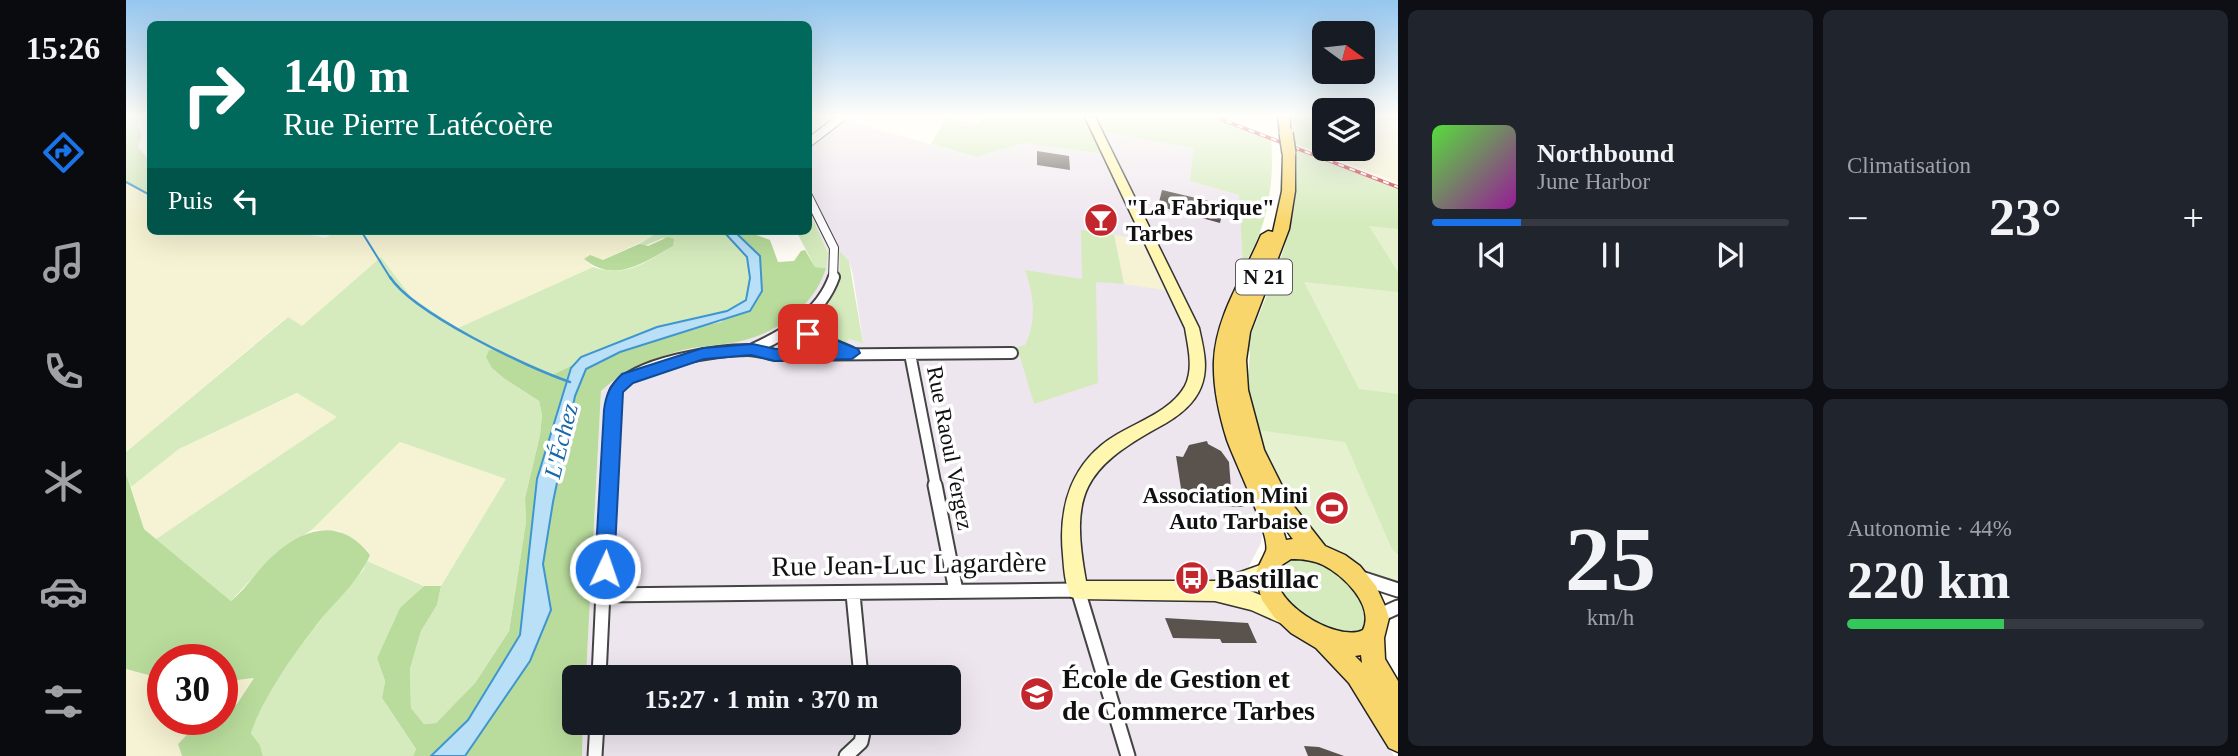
<!DOCTYPE html>
<html lang="fr">
<meta charset="utf-8">
<style>
:root{--surface:#171b24;--page:#20242c;--text:#f1f3f6;--muted:#9ea1a6;--line:#363941;--accent:#1a73e8}
body{margin:0;font-family:"Times New Roman",serif;background:var(--page);color:var(--text);height:100vh;display:flex;flex-direction:column;font-size:26px;white-space:nowrap}
*{box-sizing:border-box;margin:0}
p{font-size:23px;color:var(--muted)}
.icon{flex:none;width:38px;height:38px;fill:none;stroke:currentColor;stroke-width:2;stroke-linecap:round;stroke-linejoin:round}
.map{position:relative;flex:1;overflow:hidden}
.sheet{display:flex;flex-direction:column;gap:10px;padding:10px;background:#0d0f14;width:840px}
.sheet>*{flex:none}
.top-card{position:absolute;left:21px;top:21px;width:665px;height:214px;border-radius:10px;box-shadow:0 7px 28px #0002;background:#00695c;color:#fff;overflow:hidden}
.needle{width:46px;rotate:105deg}
.tools{position:absolute;left:1186px;top:21px;display:grid;gap:14px}
.tools a{display:grid;place-items:center;width:63px;height:63px;border-radius:10px;background:var(--surface);box-shadow:0 7px 28px #0002;font-size:35px}
.speed{position:absolute;left:21px;top:644px;display:flex;gap:14px;font-size:35px;font-weight:700;text-align:center}
.speed>*{display:grid;place-content:center;width:91px;height:91px;border-radius:50%;background:var(--surface);box-shadow:0 7px 28px #0002;line-height:1}
.speed .limit{border:10px solid #d22;background:#fff;color:#111}
.pin{position:absolute;display:grid;place-items:center;width:60px;height:60px;color:#fff;margin:-30px;border-radius:14px;box-shadow:0 4px 10px #0006}
.me{position:absolute;width:77px;margin:-38px;rotate:3deg;stroke-linejoin:round;filter:drop-shadow(0 0 5px #0008)}
.turn{display:flex;align-items:center;gap:24px;height:147px;padding:0 21px;font-size:32px}
.turn .icon{width:91px;height:91px;stroke-width:2.5}
.turn b{display:block;font-size:49px;line-height:60px}
.then{display:flex;align-items:center;height:66px;padding:0 21px;background:#0003;gap:14px;font-size:26px}
.big{font-size:52px;font-weight:600;line-height:1.1}
.sheet .widget{flex:1;display:flex;flex-direction:column;justify-content:center;gap:10px;min-width:0;padding:0 24px;border-radius:10px;background:var(--page)}
.sheet .dial{align-items:center;gap:0}
.dial b{font-size:91px;line-height:1}
.song{display:flex;align-items:center;gap:21px}
.cover{width:84px;height:84px;border-radius:10px;background:linear-gradient(135deg,hsl(110 70% 55%),hsl(300 70% 35%))}
.played{height:7px;border-radius:4px;background:linear-gradient(90deg,var(--accent) 25%,var(--line) 25%)}
.keys{display:flex;justify-content:space-around;direction:ltr}
.heat{display:flex;justify-content:space-between;align-items:center;font-size:38px;direction:ltr}
.charge{height:10px;border-radius:5px;background:linear-gradient(90deg,#34c759 44%,var(--line) 0)}
.sheet .tiles{flex:1;display:grid;gap:10px;grid-template-columns:repeat(2,1fr)}
.trip{position:absolute;left:436px;top:665px;width:399px;height:70px;border-radius:10px;background:var(--surface);box-shadow:0 7px 28px #0002;font-weight:600;line-height:70px;text-align:center}
main{display:flex;flex:1;min-height:0}
.tabs{display:flex;flex-direction:column;width:126px;justify-content:space-around;align-items:center;background:#090b0e;color:var(--muted)}
.tabs .icon{width:49px;height:49px}
.tabs .on{color:var(--accent)}
.tabs b{font-size:32px;color:var(--text)}
.map>svg:first-child{display:block}
.industrial{fill:#eee6ef;fill-rule:evenodd}
.farmland{fill:#f6f3d4}
.green{fill:#d5ebbd}
.forest{fill:#b9dc9c}
.pitch{fill:#e6f2cf}
.water{fill:#b9e0f7;stroke:#3f96cf;stroke-width:2}
.lines{fill:none;stroke-linecap:round;stroke-linejoin:round}
.stream-far1{stroke:#3f96cf;stroke-width:2}
.stream{stroke:#3f96cf;stroke-width:2.5}
.building{fill:#5a524d}
.street-far2-casing{stroke:#444;stroke-width:10}
.street-far1-casing{stroke:#444;stroke-width:14}
.street-casing{stroke:#444;stroke-width:17}
.secondary-casing{stroke:#333;stroke-width:3}
.primary-casing{stroke:#222;stroke-width:3}
.street-far2{stroke:#fff;stroke-width:8}
.street-far1{stroke:#fff;stroke-width:10}
.street{stroke:#fff;stroke-width:13}
.secondary{fill:#fff6b0;fill-rule:evenodd}
.primary{fill:#f9d66b;fill-rule:evenodd}
.rail-casing{stroke:#c4262e;stroke-width:3.5}
.rail{stroke:#fff;stroke-width:2;stroke-dasharray:6;stroke-linecap:butt}
.primary-bridge-casing{stroke:#222;stroke-width:16;stroke-linecap:butt}
.primary-bridge{stroke:#f9d66b;stroke-width:13}
.route{fill:#1a73e8;stroke:#114b97;stroke-width:2}
.labels{text-anchor:middle;dominant-baseline:central;stroke-width:7;stroke-linejoin:round;paint-order:stroke}
.shield{fill:#fff;stroke:#585858;stroke-width:2}
.shield-label{font-size:21px;font-weight:bold;fill:#111}
.poi-label{font-size:23px;font-weight:bold;fill:#111;stroke:#fff;text-anchor:start}
.street-label{font-size:23px;fill:#111;stroke:#fff}
.water-label{font-size:24px;font-style:italic;fill:#1768a6;stroke:#fff}
.near-street-label{font-size:28px;fill:#111;stroke:#fff}
.near-poi-label{font-size:28px;font-weight:bold;fill:#111;stroke:#fff;text-anchor:start}
</style>
<main>
<nav class="tabs">
<b>15:26</b>
<svg class="icon on" aria-label="directions" viewBox="0 0 24 24"><path d="M12 3l9 9-9 9-9-9zM9 14v-3h6M13 9l2 2-2 2"/></svg>
<svg class="icon" aria-label="music" viewBox="0 0 24 24"><path d="M9 18V5l10-2v13"/><circle cx="6" cy="18" r="3"/><circle cx="16" cy="16" r="3"/></svg>
<svg class="icon" aria-label="phone" viewBox="0 0 24 24"><path d="M5 4h4l2 5-3 2q2 4 5 5l2-3 5 2v4C11 20 4 13 5 4z"/></svg>
<svg class="icon" aria-label="climate" viewBox="0 0 24 24"><path d="M12 3v18M4 7l16 10M4 17L20 7"/></svg>
<svg class="icon" aria-label="car" viewBox="0 0 24 24"><path d="M5 17H2v-5l4-1 3-4h7l3 4 3 1v5h-3M9 17h6M6 11h13"/><circle cx="7" cy="17" r="2"/><circle cx="17" cy="17" r="2"/></svg>
<svg class="icon" aria-label="filters" viewBox="0 0 24 24"><path d="M4 7h16M4 17h16"/><circle cx="9" cy="7" r="2"/><circle cx="15" cy="17" r="2"/></svg>
</nav>
<div class="map">
<svg width="1272" height="756" viewBox="0 0 1272 756">
<rect width="100%" height="100%" fill="#fffdf5"/>
<path class="industrial" d="M708 117 849 157 898 143 975 154 966 130 1067 148 1064 181 1114 195 1117 266 1092 335 1094 420 1137 529 1135 543 1122 568 1142 618 1169 631 1199 652 1224 681 1268 756H456L457 723H822V677H460L475 391 492 374 552 351 571 348 697 277 702 253 683 211V131L689 133ZM713 250 723 261 727 275 737 342 683 327 701 308 708 294 716 269Z"/>
<path class="farmland" d="M1183 117H1199V149H1237V117H1272V183L1191 152Z
M0 182 24 193V231H166L200 238 209 231H521L529 235 477 260 458 259 467 267 332 328 286 298 255 257 176 327 161 317 0 452Z
M988 235 1014 239 1039 290 998 284Z
M172 393 212 417 30 539 18 529 5 487 53 449Z
M274 442 381 479 315 586H299L241 561 244 555 213 531 186 530Z
M0 669 37 679V719H76L52 744 56 756H0Z
M129 678 111 704 96 708V682Z"/>
<path class="green" d="M0 117H14L11 125 16 134 12 147 24 161V193L0 182Z
M821 117 853 125 858 117H960L976 154 898 143 850 157 805 144Z
M969 117H1085L1145 140C1149 183 1141 230 1117 266L1113 195 1064 181 1067 148 976 132Z
M1164 117H1183L1191 152 1169 144Z
M1170 149 1272 188V555L1131 430 1121 391 1124 353 1121 344C1146 281 1178 218 1170 149Z
M683 211 702 253 700 268 689 267 670 231H682Z
M955 230 988 235 998 284 970 282 972 383 908 404 891 347 899 345C911 321 908 295 899 270L956 279Z
M521 231H597L621 257 624 278 620 300 601 311 531 327 455 357 449 364 424 376 400 363 379 379 413 401 416 415 414 435 399 498 400 522 383 631 349 683 310 723 298 724 285 708 284 669 295 631 311 605 315 586 380 479 274 442 186 530 150 553 105 601 30 539 211 417 171 393 53 449 5 487 0 473V452L162 317 176 326 255 257 286 298 332 328 467 267C499 278 519 263 547 246L537 238 516 247 513 244 528 235Z
M713 250 723 261 737 343 723 339 717 347 683 327C704 303 718 283 713 250Z
M1180 555 1215 570 1244 612 1237 631 1225 636 1188 629 1150 589 1148 571 1164 556Z
M241 561 298 586 274 609 251 658 259 681 256 698 290 749 287 756H137L134 745 125 733C146 673 197 617 237 570Z"/>
<path class="forest" d="M608 231H619L644 240 652 262 668 261 675 251 679 250 689 267 700 268C690 303 654 331 619 340 597 346 573 345 550 352 522 360 496 371 475 391L460 677H448V723H457L456 756H339L425 610 417 564 427 502 449 396 460 369 494 352 558 330 595 322 636 291 634 257Z
M542 237 548 239 547 246C518 263 488 284 458 259L464 255 477 260 513 244 522 246Z
M371 349 424 376 449 364 445 368 411 479 394 635 342 720 305 756H287L290 749 256 698 259 681 251 658 274 608 298 586H315L311 605 295 631 284 669 285 708 298 724 310 723 349 683 383 631 400 522 399 498 414 435 416 415 413 401 379 379 366 368 360 357 363 350Z
M0 473 18 529 105 601C122 587 133 567 150 553 182 526 216 519 244 555 232 583 207 603 189 627 166 656 137 698 125 733L134 745 137 756H56L52 744 76 719H96V708L111 704 128 678 96 682V660H37V679L0 669Z"/>
<path class="pitch" d="M1243 226 1272 229V272Z
M1178 282 1272 292V394L1233 389Z
M1131 430 1219 442 1266 549 1272 555V581C1237 573 1197 552 1174 524 1158 504 1140 455 1131 430Z"/>
<path class="water" d="M597 231H608L634 256 636 291 624 311 494 352 460 369 449 396 427 502 417 564 425 610 404 661 339 756H305L342 720 394 635 411 479 445 368 455 357 531 327 601 311 620 300 624 278 621 257Z"/>
<g class="lines">
<path class="stream-far1" d="M0 182 24 195
M222 231 237 234 265 279"/>
<path class="stream" d="M264 277C287 313 402 368 444 382"/>
</g>
<path class="building" d="M911 151 943 156 944 170 911 165Z
M1036 190 1087 202 1097 210 1094 223 1032 206Z
M1081 441 1082 444 1095 451 1103 462 1105 489 1118 507 1090 506 1056 495 1050 456 1057 457 1063 445Z
M1039 618 1122 623 1131 643H1096L1094 639 1047 638Z
M1178 746 1193 747 1218 756H1182Z"/>
<g class="lines">
<g class="street-far2-casing">
<path id="street-far2" d="M682 143 716 117
M682 196 708 248 707 279"/>
</g>
<g class="street-far1-casing">
<path id="street-far1" d="M672 325 682 334 724 352
M659 334 672 347 684 353
M627 349C660 334 695 314 708 277
M784 354 810 487
M482 487C483 468 482 404 490 390 508 362 591 350 622 350 631 350 640 353 649 355L886 353"/>
</g>
<g class="street-casing">
<path id="street" d="M809 485 830 591
M1235 578 1272 590
M727 594 735 677
M477 595 952 590 1002 756
M1254 615 1272 607
M473 677 482 485
M469 756 471 723
M720 756 735 742 739 723"/>
</g>
<g class="secondary-casing">
<path id="secondary" d="M959 117H969L1073 328C1077 347 1083 367 1075 387 1068 405 1050 418 1033 427 957 469 944 494 960 581H1089L1140 563 1147 566 1150 572 1147 578 1122 590 1166 608 1169 615 1166 622 1159 625 1125 610 1089 601 952 599 945 597C939 584 938 569 937 555 932 506 946 461 990 435 1013 421 1045 411 1059 386 1068 368 1062 347 1059 328Z"/>
</g>
<g class="primary-casing">
<path id="primary" d="M1152 117H1164V136L1154 133Z
M1163 149 1169 153V191L1163 229 1124 332 1120 360 1122 390 1138 450 1163 500 1199 546 1219 555 1234 566 1250 586 1259 606 1263 618 1258 638 1259 659 1272 681V752L1263 748 1223 683 1190 648 1165 633 1148 617 1136 600 1129 575C1132 567 1137 558 1140 551 1145 536 1108 460 1101 440 1093 414 1087 387 1088 361 1090 315 1118 276 1135 235L1142 231 1147 232 1156 191 1157 153ZM1154 521 1166 538 1167 539 1160 540ZM1165 559C1176 559 1187 560 1197 565 1217 575 1249 605 1237 630 1210 644 1137 597 1153 569 1155 564 1161 562 1165 559ZM1235 655 1236 663 1229 656Z"/>
</g>
<use href="#street-far2" class="street-far2"/>
<use href="#street-far1" class="street-far1"/>
<use href="#street" class="street"/>
<use href="#secondary" class="secondary"/>
<use href="#primary" class="primary"/>
<g class="rail-casing">
<path id="rail" d="M1089 117 1272 187"/>
</g>
<use href="#rail" class="rail"/>
<g class="primary-bridge-casing">
<path id="primary-bridge" d="M1160 133 1163 153"/>
</g>
<use href="#primary-bridge" class="primary-bridge"/>
</g>
<linearGradient id="sky" x2="0" y2="1"><stop stop-color="#95c6ee"/><stop offset="0.52" stop-color="#fffefa"/><stop offset="1" stop-color="#fffefa" stop-opacity="0"/></linearGradient>
<rect width="1272" height="223" fill="url(#sky)"/>
<path class="route" d="M682 329 732 349 734 353 726 359 649 361 625 355 578 359 507 383 497 392 488 569 486 575 479 578 472 575 469 569 478 410C480 394 484 386 496 374L577 348 627 344 649 349 700 348 677 338 675 334Z"/>
<defs>
<g id="bar-disc" transform="scale(1.75)"><circle r="9.5" fill="#c4262e" stroke="#fff"/><path d="M-6-5H6L.8 .8V4.5H3.5V6h-7V4.5H-.8V.8Z" fill="#fff"/></g>
<g id="stadium-disc" transform="scale(1.75)"><circle r="9.5" fill="#c4262e" stroke="#fff"/><path d="M0-5a6.5 5 0 1 0 0 10a6.5 5 0 1 0 0-10ZM-3.5-1.8h7v3.6h-7Z" fill="#fff"/></g>
<g id="bus-disc" transform="scale(1.75)"><circle r="9.5" fill="#c4262e" stroke="#fff"/><path d="M-5-6H5V4H4V6H2V4H-2V6H-4V4H-5ZM-3.5-4V0h7V-4ZM-3.5 1.2v1.5H-2V1.2ZM2 1.2v1.5H3.5V1.2Z" fill="#fff"/></g>
<g id="university-disc" transform="scale(1.75)"><circle r="9.5" fill="#c4262e" stroke="#fff"/><path d="M0-5L7-2L0 1L-7-2ZM-4 1L0 2.5L4 1V4Q0 6-4 4Z" fill="#fff"/></g>
</defs>
<g fill-rule="evenodd">
<use href="#bar-disc" x="975" y="220"/>
<use href="#stadium-disc" x="1206" y="508"/>
<use href="#bus-disc" x="1066" y="578"/>
<use href="#university-disc" x="911" y="694"/>
</g>
<g class="labels">
<rect class="shield" x="1110" y="259.5" width="56" height="35" rx="5"/>
<g class="shield-label">
<text x="1138" y="277">N 21</text>
</g>
<g class="poi-label">
<text x="1000" y="207">"La Fabrique"<tspan x="1000" dy="26">Tarbes</tspan></text>
<text x="1182" y="495" text-anchor="end">Association Mini<tspan x="1182" dy="26">Auto Tarbaise</tspan></text>
</g>
<g class="street-label">
<text transform="translate(824 448) rotate(79)">Rue Raoul Vergez</text>
</g>
<g class="water-label">
<text transform="translate(435 441) rotate(-76)">L'Échez</text>
</g>
<g class="near-street-label">
<text transform="translate(783 564) rotate(-1)">Rue Jean-Luc Lagardère</text>
</g>
<g class="near-poi-label">
<text x="1090" y="578">Bastillac</text>
<text x="936" y="678">École de Gestion et<tspan x="936" dy="32">de Commerce Tarbes</tspan></text>
</g>
</g>
</svg>
<div class="tools">
<a><svg class="needle" viewBox="-14 -14 28 28"><path d="M0-13l5 13h-10z" fill="#e53935"/><path d="M0 13l5-13h-10z" fill="#9ea1a6"/></svg></a>
<a><svg class="icon" aria-label="layers" viewBox="0 0 24 24"><path d="M12 4l9 5-9 5-9-5zM3 14l9 5 9-5"/></svg></a>
</div>
<div class="speed"><div class="limit">30</div></div>
<div class="pin" style="left:682px;top:334px;background:#d93025"><svg class="icon" aria-label="arrive" viewBox="0 0 24 24"><path d="M6 21V4h12l-3 4 3 4H6"/></svg></div>
<svg class="me" style="left:479px;top:569px" viewBox="-20 -20 40 40"><circle r="17" fill="#1a73e8" stroke="#fff" stroke-width="3"/><path d="M0-11L8 9 0 5-8 9z" fill="#fff"/></svg>
<div class="trip">15:27 · 1 min · 370 m</div>
<div class="top-card">
<div class="turn"><svg class="icon" aria-label="right" viewBox="0 0 24 24"><path d="M7 20v-9h11M14 6l5 5-5 5"/></svg><div><b>140 m</b>Rue Pierre Latécoère</div></div>
<div class="then">Puis<svg class="icon" aria-label="left" viewBox="0 0 24 24"><path d="M17 20v-9H6M10 6l-5 5 5 5"/></svg></div>
</div>
</div>
<section class="sheet">
<div class="tiles">
<div class="widget">
<div class="song"><i class="cover"></i><div><b>Northbound</b><p>June Harbor</p></div></div>
<div class="played"></div>
<div class="keys"><svg class="icon" aria-label="previous" viewBox="0 0 24 24"><path d="M18 5L8 12l10 7zM5 5v14"/></svg><svg class="icon" aria-label="pause" viewBox="0 0 24 24"><path d="M8 5v14M16 5v14"/></svg><svg class="icon" aria-label="next" viewBox="0 0 24 24"><path d="M6 5l10 7-10 7zM19 5v14"/></svg></div>
</div>
<div class="widget"><p>Climatisation</p>
<div class="heat"><a>−</a><b class="big">23°</b><a>+</a></div>
</div>
<div class="widget dial"><b>25</b><p>km/h</p></div>
<div class="widget"><p>Autonomie · 44%</p><b class="big">220 km</b><div class="charge"></div></div>
</div>
</section>
</main>
